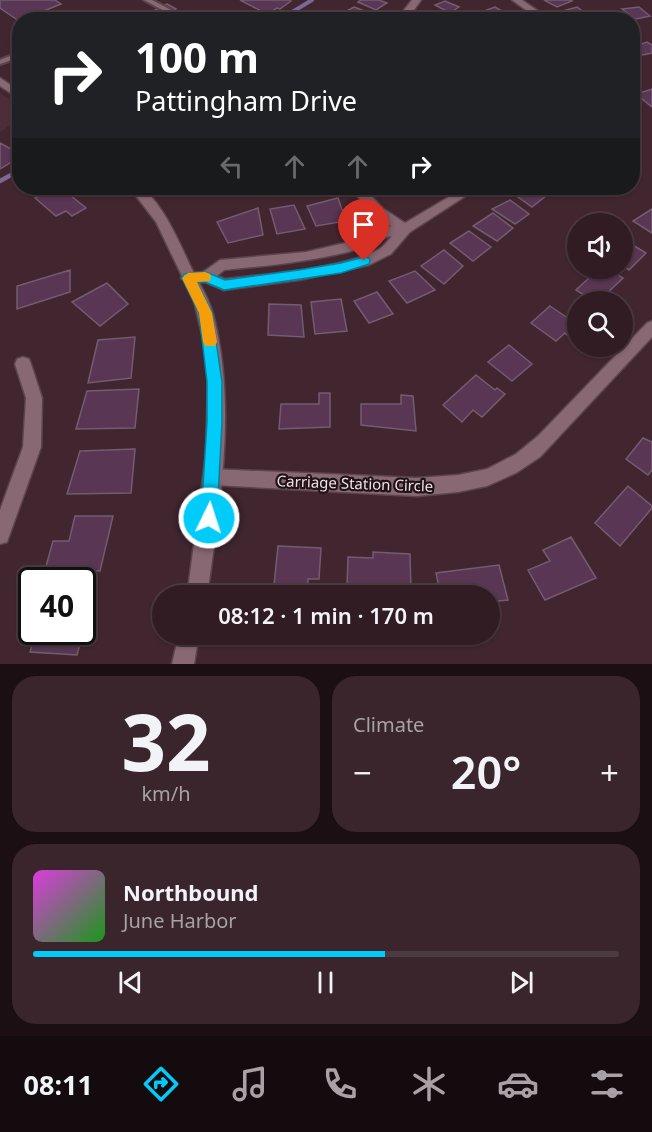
<!DOCTYPE html>
<meta charset="utf-8">
<style>
:root{--surface:#311c23;--page:#39252b;--text:#f1f3f6;--muted:#a8a1a6;--line:#4c3a41;--accent:#00cbf9}
body{margin:0;font-family:"Noto Sans",sans-serif;background:var(--page);color:var(--text);height:100vh;display:flex;flex-direction:column;font-size:22px;white-space:nowrap}
*{box-sizing:border-box;margin:0}
p{font-size:20px;color:var(--muted)}
.icon{flex:none;width:33px;height:33px;fill:none;stroke:currentColor;stroke-width:2;stroke-linecap:round;stroke-linejoin:round}
.map{position:relative;height:664px;overflow:hidden}
.drawer{display:flex;flex-direction:column;gap:12px;padding:12px;background:#1b0f13;flex:1}
.drawer>*{flex:none}
.guide{position:absolute;left:12px;top:12px;width:628px;height:183px;border-radius:24px;box-shadow:0 2px 4px #0004,0 0 0 2px var(--line);background:#202124;color:#fff;overflow:hidden}
.tools{position:absolute;left:567px;top:213px;display:grid;gap:12px}
.tools a{display:grid;place-items:center;width:66px;height:66px;border-radius:50%;background:var(--surface);box-shadow:0 2px 4px #0004,0 0 0 2px var(--line);font-size:30px}
.speed{position:absolute;left:18px;top:567px;display:flex;gap:12px;font-size:30px;font-weight:700;text-align:center}
.speed>*{display:grid;place-content:center;width:78px;height:78px;border-radius:50%;background:var(--surface);box-shadow:0 2px 4px #0004,0 0 0 2px var(--line);line-height:1}
.speed .limit{border:3px solid #111;border-radius:9px;background:#fff;color:#111}
.pin{position:absolute;display:grid;place-items:center;width:51px;height:51px;color:#fff;margin:-62px -26px;border-radius:50% 50% 50% 0;rotate:-45deg;box-shadow:0 0 6px #0007}
.pin .icon{rotate:45deg}
.me{position:absolute;width:66px;margin:-33px;rotate:4deg;stroke-linejoin:round;filter:drop-shadow(0 0 4px #0008)}
.turn{display:flex;align-items:center;gap:21px;height:126px;padding:0 24px;font-size:27px}
.turn .icon{width:78px;height:78px;stroke-width:2.5}
.turn b{display:block;font-size:42px;line-height:51px}
.lanes{display:flex;align-items:center;height:57px;padding:0 24px;background:#0003;justify-content:center;gap:30px;direction:ltr}
.lanes .off{opacity:.35}
.big{font-size:45px;font-weight:600;line-height:1.1}
.drawer .card{flex:1;display:flex;flex-direction:column;justify-content:center;gap:9px;min-width:0;padding:0 21px;border-radius:24px;background:var(--page)}
.drawer .dial{align-items:center;gap:0}
.dial b{font-size:78px;line-height:1}
.song{display:flex;align-items:center;gap:18px}
.cover{width:72px;height:72px;border-radius:9px;background:linear-gradient(135deg,hsl(300 70% 55%),hsl(120 70% 35%))}
.played{height:6px;border-radius:3px;background:linear-gradient(90deg,var(--accent) 60%,var(--line) 60%)}
.keys{display:flex;justify-content:space-around;direction:ltr}
.heat{display:flex;justify-content:space-between;align-items:center;font-size:33px;direction:ltr}
.drawer .tiles{flex:1;display:grid;gap:12px;grid-template-columns:1fr 1fr}
.card:last-child{grid-column:span 2}
.trip{position:absolute;left:152px;top:585px;width:348px;height:60px;border-radius:30px;background:var(--surface);box-shadow:0 2px 4px #0004,0 0 0 2px var(--line);font-weight:600;line-height:60px;text-align:center}
.dock{display:flex;height:96px;justify-content:space-around;align-items:center;background:#140b0e;color:var(--muted)}
.dock .icon{width:42px;height:42px}
.dock .active{color:var(--accent)}
.dock b{font-size:27px;color:var(--text)}
.map>svg:first-child{display:block}
.built{fill:#4e2c38}
.lines{fill:none;stroke-linecap:round;stroke-linejoin:round}
.stream-far1{stroke:#7b6993;stroke-width:4}
.stream{stroke:#7b6993;stroke-width:4.5}
.building{fill:#583654;stroke:#735c6f;stroke-width:1.5}
.lane-casing{stroke:#5b444c;stroke-width:4}
.street-casing{stroke:#5b444c;stroke-width:3}
.secondary-casing{stroke:#5b444c;stroke-width:3}
.lane{fill:#886872;fill-rule:evenodd}
.street{fill:#886872;fill-rule:evenodd}
.secondary{fill:#886872;fill-rule:evenodd}
.route{fill:#00cbf9;stroke:#0084a2;stroke-width:1.5}
.slow{fill:#f59e0b}
.labels{text-anchor:middle;dominant-baseline:central;stroke-width:4.5;stroke-linejoin:round;paint-order:stroke}
.street-label{font-size:15px;fill:#f1dfe4;stroke:#1f1317}
</style>
<div class="map">
<svg width="652" height="664" viewBox="0 0 652 664">
<rect width="100%" height="100%" fill="#41262f"/>
<path class="built" d="M0 93 20 107 19 119 0 132Z"/>
<g class="lines">
<path class="stream-far1" d="M279 20 312 0"/>
<path class="stream" d="M0 181 20 170"/>
</g>
<path class="building" d="M0 0H55L61 4 19 21 0 8Z
M240 0H290L291 1 280 9 277 8 267 14Z
M361 0H379L387 3 376 10 358 2Z
M544 0H570L572 1 557 7Z
M445 1 459 7 450 13 435 5Z
M167 4 176 9 160 16 151 12Z
M354 7 367 12 356 19 343 13Z
M495 7 507 14 492 20 481 12Z
M577 7 588 15 570 19 559 12Z
M639 7 650 16 636 19 622 9Z
M144 11 153 16 156 14 160 20H129Z
M647 42 652 45V53L643 55 633 47Z
M652 89V107L636 94Z
M0 143 20 154V157L0 169Z
M54 188H61L86 208 72 216 66 211 56 216 35 198Z
M520 188H535L547 195 532 207 511 192Z
M338 198 346 221 316 226 307 206Z
M510 200 529 214 515 224 492 209Z
M294 205 305 229 277 234 270 209Z
M258 208 263 235 228 243 217 222Z
M652 209V233L633 221Z
M493 213 513 228 497 241 473 226Z
M469 231 491 247 473 261 450 243Z
M626 241 646 253 629 270 622 265V243Z
M444 250 463 266 444 284 421 266Z
M600 268H607L623 278 606 294 603 292 593 301 576 290Z
M70 270V292L17 309V286Z
M415 271 435 290 407 303 389 281Z
M107 283 128 304 100 326 72 302Z
M377 292 393 314 369 323 354 301Z
M341 299 347 331 315 334 311 302Z
M269 304 301 305 304 337 268 335Z
M550 306 578 325 567 335 565 333 556 341 531 323Z
M135 337 131 378 88 383 98 340Z
M509 345 532 364 512 381 488 362Z
M476 375 495 390 497 388 505 394 482 417 473 410 462 422 443 405Z
M139 389 135 428 76 429 87 391Z
M319 393H330V427L279 429 281 404H319Z
M401 395 413 396 416 431 361 425V404H401Z
M643 438 652 442V470L648 475 626 459Z
M135 449 131 493 67 494 80 451Z
M628 486 652 506V508L620 546 595 523Z
M75 516H113L100 571 45 570 53 541H69Z
M571 537 596 578 545 600 528 570 550 561 543 550Z
M278 546 321 548 319 579H308V586L274 585Z
M373 552 410 554 411 591 347 588 348 557 373 558Z
M499 565 508 600 489 602V596H441L436 573Z
M82 592H94L77 655 30 652 36 632H82Z"/>
<g class="lines">
<g class="lane-casing">
<path id="lane" d="M144 0H152L190 20H181Z
M20 52V57L0 64V60Z"/>
</g>
<g class="street-casing">
<path id="street" d="M412 0H421L414 10 412 20H402L404 10Z
M512 0H522L551 20H540Z
M350 188H363L384 209 405 223 464 188H478L410 232 391 254 369 265 299 280 224 290 205 282 188 283 181 278 188 273 203 272 220 260 306 252 349 242 373 230 391 226 374 215ZM392 236C388 240 384 246 379 249 343 269 267 274 225 279L217 276 224 270C266 266 307 262 348 252 364 248 376 238 392 236Z
M652 321V337L540 457 516 473 487 486 458 492 417 496 212 485 206 483 203 477 206 471 212 469 417 478 458 475 487 469 516 454 538 436 647 323Z
M23 357 29 359 31 364 42 398 41 447 7 542 0 544V510L23 447 26 398 15 364 17 359Z"/>
</g>
<g class="secondary-casing">
<path id="secondary" d="M0 78 20 91V99L0 86Z
M130 188H143C164 208 176 235 188 261 196 279 208 295 213 314 237 405 220 504 207 596H187L206 455 208 382 205 347 194 301 156 222Z
M179 634H199L194 664H172Z"/>
</g>
<use href="#lane" class="lane"/>
<use href="#street" class="street"/>
<use href="#secondary" class="secondary"/>
</g>
<path class="route" d="M364 257 369 258 370 261 369 264 341 273 224 290 205 282H197L212 313 222 382V422L217 518 215 524 209 526 203 524 201 518 207 422V382L199 313 182 278 184 274 206 272 225 280 299 270 341 263Z"/>
<path class="slow" d="M205 272 210 274 211 277 210 281 197 282 212 313 217 342 215 346H205L203 342 199 313 182 278 188 273Z"/>
<g class="labels">
<g class="street-label">
<text transform="translate(355 483) rotate(2)">Carriage Station Circle</text>
</g>
</g>
</svg>
<div class="tools">
<a><svg class="icon" aria-label="sound" viewBox="0 0 24 24"><path d="M4 9h4l5-4v14l-5-4H4zM17 9q2 3 0 6"/></svg></a>
<a><svg class="icon" aria-label="search" viewBox="0 0 24 24"><circle cx="10" cy="10" r="6"/><path d="M15 15l6 6"/></svg></a>
</div>
<div class="speed"><div class="limit">40</div></div>
<div class="pin" style="left:364px;top:261px;background:#d93025"><svg class="icon" aria-label="arrive" viewBox="0 0 24 24"><path d="M6 21V4h12l-3 4 3 4H6"/></svg></div>
<svg class="me" style="left:209px;top:518px" viewBox="-20 -20 40 40"><circle r="17" fill="#00cbf9" stroke="#fff" stroke-width="3"/><path d="M0-11L8 9 0 5-8 9z" fill="#fff"/></svg>
<div class="trip">08:12 · 1 min · 170 m</div>
<div class="guide">
<div class="turn"><svg class="icon" aria-label="right" viewBox="0 0 24 24"><path d="M7 20v-9h11M14 6l5 5-5 5"/></svg><div><b>100 m</b>Pattingham Drive</div></div>
<div class="lanes"><svg class="icon off" aria-label="left" viewBox="0 0 24 24"><path d="M17 20v-9H6M10 6l-5 5 5 5"/></svg><svg class="icon off" aria-label="ahead" viewBox="0 0 24 24"><path d="M12 20V5M6 11l6-6 6 6"/></svg><svg class="icon off" aria-label="ahead" viewBox="0 0 24 24"><path d="M12 20V5M6 11l6-6 6 6"/></svg><svg class="icon" aria-label="right" viewBox="0 0 24 24"><path d="M7 20v-9h11M14 6l5 5-5 5"/></svg></div>
</div>
</div>
<section class="drawer">
<div class="tiles">
<div class="card dial"><b>32</b><p>km/h</p></div>
<div class="card"><p>Climate</p>
<div class="heat"><a>−</a><b class="big">20°</b><a>+</a></div>
</div>
<div class="card">
<div class="song"><i class="cover"></i><div><b>Northbound</b><p>June Harbor</p></div></div>
<div class="played"></div>
<div class="keys"><svg class="icon" aria-label="previous" viewBox="0 0 24 24"><path d="M18 5L8 12l10 7zM5 5v14"/></svg><svg class="icon" aria-label="pause" viewBox="0 0 24 24"><path d="M8 5v14M16 5v14"/></svg><svg class="icon" aria-label="next" viewBox="0 0 24 24"><path d="M6 5l10 7-10 7zM19 5v14"/></svg></div>
</div>
</div>
</section>
<nav class="dock">
<b>08:11</b>
<svg class="icon active" aria-label="directions" viewBox="0 0 24 24"><path d="M12 3l9 9-9 9-9-9zM9 14v-3h6M13 9l2 2-2 2"/></svg>
<svg class="icon" aria-label="music" viewBox="0 0 24 24"><path d="M9 18V5l10-2v13"/><circle cx="6" cy="18" r="3"/><circle cx="16" cy="16" r="3"/></svg>
<svg class="icon" aria-label="phone" viewBox="0 0 24 24"><path d="M5 4h4l2 5-3 2q2 4 5 5l2-3 5 2v4C11 20 4 13 5 4z"/></svg>
<svg class="icon" aria-label="climate" viewBox="0 0 24 24"><path d="M12 3v18M4 7l16 10M4 17L20 7"/></svg>
<svg class="icon" aria-label="car" viewBox="0 0 24 24"><path d="M5 17H2v-5l4-1 3-4h7l3 4 3 1v5h-3M9 17h6M6 11h13"/><circle cx="7" cy="17" r="2"/><circle cx="17" cy="17" r="2"/></svg>
<svg class="icon" aria-label="filters" viewBox="0 0 24 24"><path d="M4 7h16M4 17h16"/><circle cx="9" cy="7" r="2"/><circle cx="15" cy="17" r="2"/></svg>
</nav>
